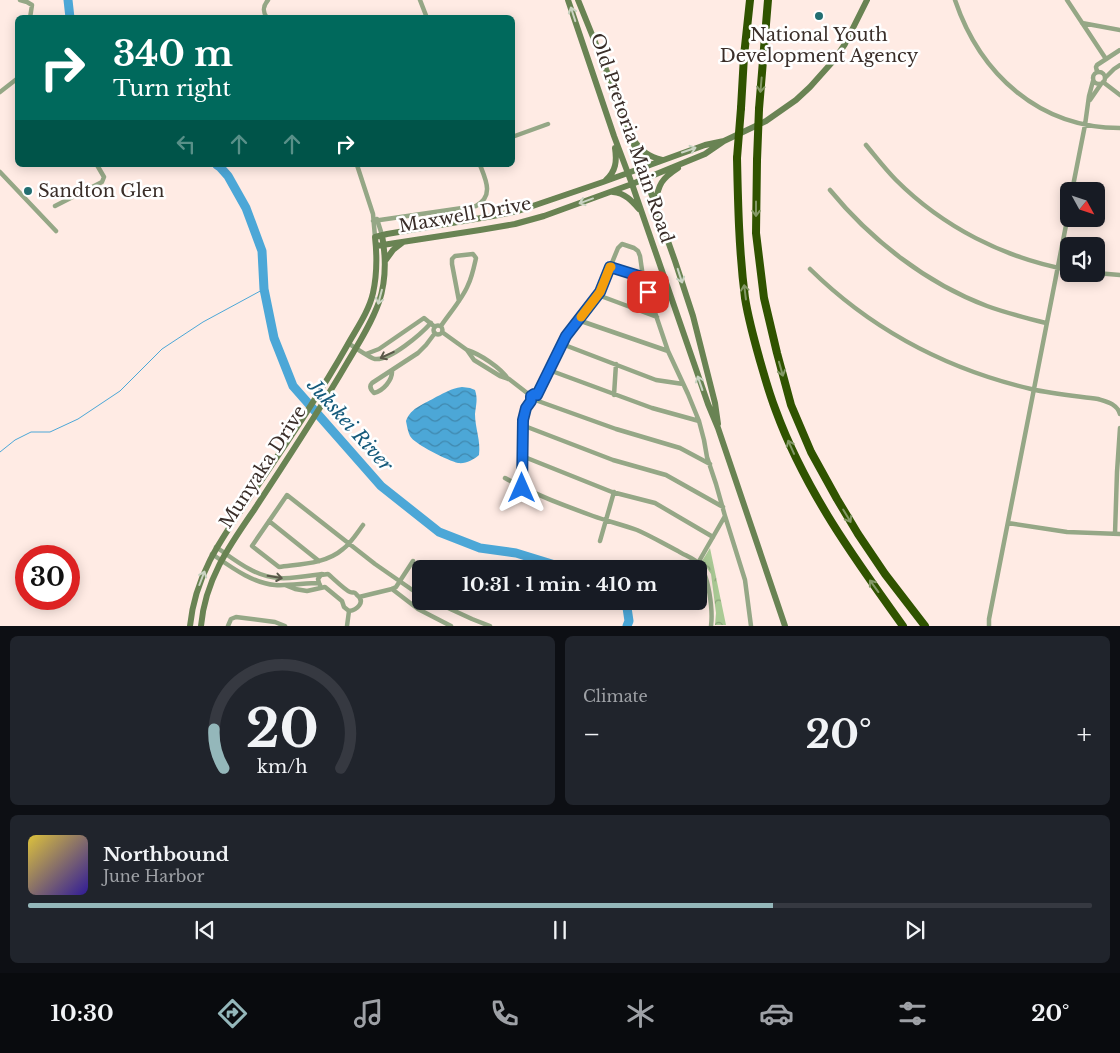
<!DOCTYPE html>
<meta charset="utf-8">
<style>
:root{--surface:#171b24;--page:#20242c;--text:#f1f3f6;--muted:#9ea1a6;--line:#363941;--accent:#94b7ba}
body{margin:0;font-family:"Libre Baskerville",serif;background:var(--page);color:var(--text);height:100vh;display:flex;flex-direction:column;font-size:19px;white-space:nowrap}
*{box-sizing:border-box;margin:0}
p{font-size:16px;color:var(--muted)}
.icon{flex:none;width:28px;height:28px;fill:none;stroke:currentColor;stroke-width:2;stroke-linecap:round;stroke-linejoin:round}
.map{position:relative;height:626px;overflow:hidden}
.side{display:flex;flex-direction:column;gap:10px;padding:10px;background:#0d0f14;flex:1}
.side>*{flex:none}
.banner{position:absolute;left:15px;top:15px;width:500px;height:152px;border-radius:8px;box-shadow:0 2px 12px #0003;background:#00695c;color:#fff;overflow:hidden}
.needle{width:32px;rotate:130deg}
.fabs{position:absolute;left:1060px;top:182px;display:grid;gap:10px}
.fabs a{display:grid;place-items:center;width:45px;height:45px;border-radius:8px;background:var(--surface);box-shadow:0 2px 12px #0003;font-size:25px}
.speed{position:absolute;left:15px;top:545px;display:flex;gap:10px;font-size:25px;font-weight:700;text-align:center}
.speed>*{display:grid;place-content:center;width:65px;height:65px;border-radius:50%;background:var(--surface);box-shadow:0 2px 12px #0003;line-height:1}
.speed .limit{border:8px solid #d22;background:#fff;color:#111}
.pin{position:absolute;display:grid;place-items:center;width:42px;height:42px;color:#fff;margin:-21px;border-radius:10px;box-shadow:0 2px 8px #0006}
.me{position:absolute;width:55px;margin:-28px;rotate:0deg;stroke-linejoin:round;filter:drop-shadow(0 0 4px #0008)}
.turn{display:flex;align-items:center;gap:18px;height:105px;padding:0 15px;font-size:22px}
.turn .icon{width:65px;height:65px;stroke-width:2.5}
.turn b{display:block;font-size:35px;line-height:42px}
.lanes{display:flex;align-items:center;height:48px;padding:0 15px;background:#0003;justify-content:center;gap:25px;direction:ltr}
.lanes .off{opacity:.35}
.big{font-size:38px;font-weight:800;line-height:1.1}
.side .card{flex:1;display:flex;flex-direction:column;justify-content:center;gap:8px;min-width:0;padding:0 18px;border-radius:8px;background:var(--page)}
.side .dial{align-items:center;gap:0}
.dial svg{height:130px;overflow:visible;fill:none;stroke:var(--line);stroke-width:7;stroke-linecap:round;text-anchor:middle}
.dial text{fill:var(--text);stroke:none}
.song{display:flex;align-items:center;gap:15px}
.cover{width:60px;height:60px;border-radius:8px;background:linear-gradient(135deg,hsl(50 70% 55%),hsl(250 70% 35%))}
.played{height:5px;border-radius:2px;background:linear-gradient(90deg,var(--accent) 70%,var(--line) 70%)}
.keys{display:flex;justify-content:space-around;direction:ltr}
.heat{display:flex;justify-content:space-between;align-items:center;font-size:28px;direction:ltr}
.side .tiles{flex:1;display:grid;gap:10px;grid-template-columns:1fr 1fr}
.card:last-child{grid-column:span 2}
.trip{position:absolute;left:412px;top:560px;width:295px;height:50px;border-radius:8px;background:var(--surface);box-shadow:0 2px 12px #0003;font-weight:800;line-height:50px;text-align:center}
.menu{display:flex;height:80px;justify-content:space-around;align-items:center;background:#090b0e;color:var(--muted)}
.menu .icon{width:35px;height:35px}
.menu .selected{color:var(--accent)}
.menu b{font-size:22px;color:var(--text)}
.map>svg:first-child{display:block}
.park{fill:url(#park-crowns)}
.water{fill:url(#water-waves)}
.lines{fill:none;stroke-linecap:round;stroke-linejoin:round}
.stream{stroke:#4ca7d7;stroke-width:1}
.river{stroke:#4ca7d7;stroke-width:9}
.minor{stroke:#95a786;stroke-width:4.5}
.secondary{stroke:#698353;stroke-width:6}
.motorway{stroke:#305300;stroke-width:8}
.motorway-bridge{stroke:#305300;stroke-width:8}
.oneway{stroke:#cad4c3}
.oneway2{stroke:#839866}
.oneway3{stroke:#5a584a}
.route-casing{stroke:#114b97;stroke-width:12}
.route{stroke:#1a73e8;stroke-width:9}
.slow{stroke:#f59e0b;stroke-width:9}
.poi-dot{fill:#236e71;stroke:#fff;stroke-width:2}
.labels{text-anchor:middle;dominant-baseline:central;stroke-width:5;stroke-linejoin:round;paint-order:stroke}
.poi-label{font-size:18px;fill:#3a2e29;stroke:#fff}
.street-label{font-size:18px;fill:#3a2e29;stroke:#fff}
.water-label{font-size:19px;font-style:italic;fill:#155a7b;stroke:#fff}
</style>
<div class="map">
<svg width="1120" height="626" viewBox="0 0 1120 626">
<defs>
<pattern id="park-crowns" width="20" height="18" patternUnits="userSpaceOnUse" patternTransform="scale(1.25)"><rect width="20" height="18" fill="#aaca95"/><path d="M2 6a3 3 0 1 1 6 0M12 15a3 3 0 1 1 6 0" fill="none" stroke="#8ba47a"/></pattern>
<pattern id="water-waves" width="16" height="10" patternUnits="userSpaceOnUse" patternTransform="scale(1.25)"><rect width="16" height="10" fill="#4ca7d7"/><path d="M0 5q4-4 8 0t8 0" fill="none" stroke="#4088ae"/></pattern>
</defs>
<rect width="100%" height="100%" fill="#ffebe4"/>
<path class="park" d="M710 548 726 625H715L716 613 711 574 702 561Z"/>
<path class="water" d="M462 387 470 388 475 390C478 399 476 405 475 414 475 428 481 441 479 455 473 460 466 464 458 463 449 461 414 444 410 436 408 432 407 426 406 421 411 407 425 404 436 397 447 392 449 389 462 387Z"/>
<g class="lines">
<path class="stream" d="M0 452 15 440 31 432H50L78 419 120 391 162 349 203 322 264 289"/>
<path class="river" d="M68 0 70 18
M217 165 220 167 228 176 246 208 262 251 264 289 274 338 293 386 381 486 439 532 480 548 516 553 568 569
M626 601 629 621 627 626"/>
<path class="minor" d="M20 0 27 2 32 5 30 18
M420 0 427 18
M955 0C980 74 1039 128 1120 128
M1067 0 1106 59
M267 18C262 11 263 6 268 0
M1082 23 1120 30
M1093 78a6 6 0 1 1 12 0a6 6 0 1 1-12 0Z
M1097 72 1096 67 1097 65 1120 50
M1105 78 1114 69 1120 65
M1103 82 1120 95
M0 92 18 78
M1090 100 1101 84
M512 137 548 124
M866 145C876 157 885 169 896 180 943 227 1004 258 1069 270
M357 165 373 214 375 237
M0 172 56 231
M830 190C871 240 926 283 987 306 1006 313 1026 318 1046 323
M1072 191 1085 125 1089 96 1093 81
M55 206 102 182 104 177 97 165
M377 219 382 235
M373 221 476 206C494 196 486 180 480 165
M610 267 643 277
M810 269C872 330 946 369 1031 389 1053 394 1076 396 1098 399 1108 402 1117 404 1120 414
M1096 273 1120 275
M598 295 657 317
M578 320 668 351
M433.5 330a4.5 4.5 0 1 1 9 0a4.5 4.5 0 1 1-9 0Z
M441 326C449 314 463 298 468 285 472 277 474 267 476 258L473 254 455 256 452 259V264L459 301
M442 332 467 350 474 360 500 376 509 379 531 396
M348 343C354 347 370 358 375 359 390 361 421 334 431 323
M562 344 656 380 683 384
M467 350C480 354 501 368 508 379
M366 354 379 349 424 318 435 327
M392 370C393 380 383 391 374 393 371 390 369 386 372 383L418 353 426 345 435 333
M549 370 652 408 699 421
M537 395 566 336 600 292 618 248 622 244 634 248 638 251 640 256 643 277 668 351 688 394 699 421 704 440 707 457 716 484 725 516 698 563
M614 395 616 364
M538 401 616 429 680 448 710 464
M522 425 613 460 666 475 723 507
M522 456 612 492 655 503 713 537
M505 478C533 494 563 505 593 516 607 521 623 525 637 530 651 536 664 544 678 551 684 555 693 558 698 563 709 574 713 611 711 626
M522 488 523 420 526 408 531 401
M725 516 745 580 751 626
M269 521 319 561
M1008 523 1067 532 1120 534
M363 525C357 533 351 543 343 549 326 564 300 564 279 567L252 546 287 495 375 564 421 596
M1115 534 1117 472 1120 428
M600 541 614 492
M216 547C235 560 255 577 279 578 292 579 308 576 322 574
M212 554C231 567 252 583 275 585 287 586 306 583 319 583L320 585
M285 585 295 589 307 591 325 587 342 601 344 607 349 611C357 610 366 602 357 595 353 590 355 594 350 592 345 590 333 578 328 574L321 575 318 579 319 583
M392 589 418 609 451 626
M359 597 392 589 396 587 413 561
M433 601 472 619 490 626
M228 626 231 619 236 617 275 622 285 626
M347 626 349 611
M989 626V619L1069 210"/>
<path class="secondary" d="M568 0 614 136 632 184 708 404 718 428 785 626
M578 0 616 94 675 261 693 316 715 403 718 424
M634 141C643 152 648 156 662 160
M606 180C616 171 617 161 615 148
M613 192C625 193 632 201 639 209
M655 203C659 184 661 179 678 168
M376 246 480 230 515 224 544 216 632 184 705 154 724 141 766 121 796 100 810 87 835 59 845 44 867 0
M385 261 393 250 402 243
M190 626C195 577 219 542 246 503 281 451 317 399 348 344 357 328 369 311 373 293 377 275 377 255 375 237L387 234 493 216 518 211 603 182 705 145 724 141
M201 626C205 580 229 546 254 510 286 461 318 413 347 363 359 343 371 324 379 302 386 281 386 257 382 235"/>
<path class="motorway" d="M741 108 744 56 750 0
M759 109 768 0
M737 158C738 205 739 251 745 298 749 323 756 347 763 371 767 385 771 398 776 411 805 490 854 558 903 626
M757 160 756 233 764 298 777 353 791 405 811 452 837 499 858 534 885 574 925 626"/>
<path class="motorway-bridge" d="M737 158 741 108
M757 160 759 109"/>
</g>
<defs><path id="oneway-shaft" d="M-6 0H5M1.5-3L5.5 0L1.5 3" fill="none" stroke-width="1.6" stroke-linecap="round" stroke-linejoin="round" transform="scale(1.25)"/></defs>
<g class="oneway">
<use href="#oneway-shaft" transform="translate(573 14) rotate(-108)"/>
<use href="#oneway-shaft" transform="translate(689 150) rotate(-19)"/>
<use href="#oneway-shaft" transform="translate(586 201) rotate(160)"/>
<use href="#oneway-shaft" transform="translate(680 276) rotate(72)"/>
<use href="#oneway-shaft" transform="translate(380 297) rotate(105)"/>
<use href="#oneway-shaft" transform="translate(700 383) rotate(-109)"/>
<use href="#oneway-shaft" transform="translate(202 578) rotate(-69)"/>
</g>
<g class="oneway2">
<use href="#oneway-shaft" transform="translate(761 85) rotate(95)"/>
<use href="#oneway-shaft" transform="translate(756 209) rotate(90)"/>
<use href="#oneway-shaft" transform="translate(745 292) rotate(-97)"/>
<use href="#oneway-shaft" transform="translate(781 369) rotate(74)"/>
<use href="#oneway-shaft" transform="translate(791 447) rotate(-114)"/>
<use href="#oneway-shaft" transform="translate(847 516) rotate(59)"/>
<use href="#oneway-shaft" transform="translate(874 586) rotate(-126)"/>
</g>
<g class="oneway3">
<use href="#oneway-shaft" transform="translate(387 355) rotate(155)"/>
<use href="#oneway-shaft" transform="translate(275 577) rotate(9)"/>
</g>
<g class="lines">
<g class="route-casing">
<path id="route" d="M522 488 523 420 526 408 531 401V396L534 394 537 395 566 336 600 292 610 267 642 277 648 292"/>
</g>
<use href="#route" class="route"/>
<path class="slow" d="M581 317 600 292 610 267H611"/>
</g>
<g class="poi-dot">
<circle cx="819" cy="16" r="5"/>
<circle cx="28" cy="191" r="5"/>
</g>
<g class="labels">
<g class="poi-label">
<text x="819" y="35">National Youth<tspan x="819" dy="21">Development Agency</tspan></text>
<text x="38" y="191" text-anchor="start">Sandton Glen</text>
</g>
<g class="street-label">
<text transform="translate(632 138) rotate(71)">Old Pretoria Main Road</text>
<text transform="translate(465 215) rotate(-10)">Maxwell Drive</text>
<text transform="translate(263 467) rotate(-57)">Munyaka Drive</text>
</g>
<g class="water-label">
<text transform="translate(350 425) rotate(48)">Jukskei River</text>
</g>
</g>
</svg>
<div class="fabs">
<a><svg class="needle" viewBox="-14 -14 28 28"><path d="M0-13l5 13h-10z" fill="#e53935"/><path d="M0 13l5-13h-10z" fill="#9ea1a6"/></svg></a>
<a><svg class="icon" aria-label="sound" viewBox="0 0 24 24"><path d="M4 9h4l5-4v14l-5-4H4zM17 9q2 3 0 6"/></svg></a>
</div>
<div class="speed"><div class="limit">30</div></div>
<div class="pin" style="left:648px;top:292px;background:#d93025"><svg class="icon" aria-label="arrive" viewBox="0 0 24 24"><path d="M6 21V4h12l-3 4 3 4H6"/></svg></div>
<svg class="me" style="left:522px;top:488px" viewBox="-20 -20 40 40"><path d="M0-17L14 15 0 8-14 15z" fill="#1a73e8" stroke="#fff" stroke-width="4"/></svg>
<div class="trip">10:31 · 1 min · 410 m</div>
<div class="banner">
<div class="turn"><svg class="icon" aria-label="right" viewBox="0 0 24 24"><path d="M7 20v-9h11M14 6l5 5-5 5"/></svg><div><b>340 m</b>Turn right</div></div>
<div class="lanes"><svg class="icon off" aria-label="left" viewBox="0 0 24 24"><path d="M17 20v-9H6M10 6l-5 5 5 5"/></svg><svg class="icon off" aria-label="ahead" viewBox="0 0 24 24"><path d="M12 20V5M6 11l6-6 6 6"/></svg><svg class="icon off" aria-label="ahead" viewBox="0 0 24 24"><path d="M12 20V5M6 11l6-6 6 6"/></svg><svg class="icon" aria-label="right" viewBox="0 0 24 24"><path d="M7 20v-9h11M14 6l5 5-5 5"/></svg></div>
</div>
</div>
<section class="side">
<div class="tiles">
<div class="card dial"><svg viewBox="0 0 100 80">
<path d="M14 69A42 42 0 1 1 86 69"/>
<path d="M14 69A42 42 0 0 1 8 45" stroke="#94b7ba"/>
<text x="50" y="56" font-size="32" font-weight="700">20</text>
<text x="50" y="72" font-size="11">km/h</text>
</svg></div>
<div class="card"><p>Climate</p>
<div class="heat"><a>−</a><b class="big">20°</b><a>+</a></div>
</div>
<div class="card">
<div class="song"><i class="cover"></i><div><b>Northbound</b><p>June Harbor</p></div></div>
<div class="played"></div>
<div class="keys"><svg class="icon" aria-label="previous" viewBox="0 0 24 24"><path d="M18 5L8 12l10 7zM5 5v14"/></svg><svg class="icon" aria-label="pause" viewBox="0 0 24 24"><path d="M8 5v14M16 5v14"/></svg><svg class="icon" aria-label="next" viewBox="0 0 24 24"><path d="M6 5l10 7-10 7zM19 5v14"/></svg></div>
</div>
</div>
</section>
<nav class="menu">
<b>10:30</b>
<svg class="icon selected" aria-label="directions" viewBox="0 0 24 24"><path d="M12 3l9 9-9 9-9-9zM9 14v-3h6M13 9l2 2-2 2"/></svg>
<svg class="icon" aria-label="music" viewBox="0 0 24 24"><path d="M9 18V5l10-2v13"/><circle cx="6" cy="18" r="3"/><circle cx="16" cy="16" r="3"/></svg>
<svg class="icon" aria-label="phone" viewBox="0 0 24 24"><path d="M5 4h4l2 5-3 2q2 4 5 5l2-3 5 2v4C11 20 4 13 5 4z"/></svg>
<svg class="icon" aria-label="climate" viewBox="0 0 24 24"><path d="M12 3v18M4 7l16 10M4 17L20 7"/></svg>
<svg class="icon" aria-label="car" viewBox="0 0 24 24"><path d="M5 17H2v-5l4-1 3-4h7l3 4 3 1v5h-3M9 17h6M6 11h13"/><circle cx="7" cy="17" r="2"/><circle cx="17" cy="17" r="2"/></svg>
<svg class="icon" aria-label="filters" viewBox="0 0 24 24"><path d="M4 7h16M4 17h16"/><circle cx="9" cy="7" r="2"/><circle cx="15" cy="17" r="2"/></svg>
<b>20°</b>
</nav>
